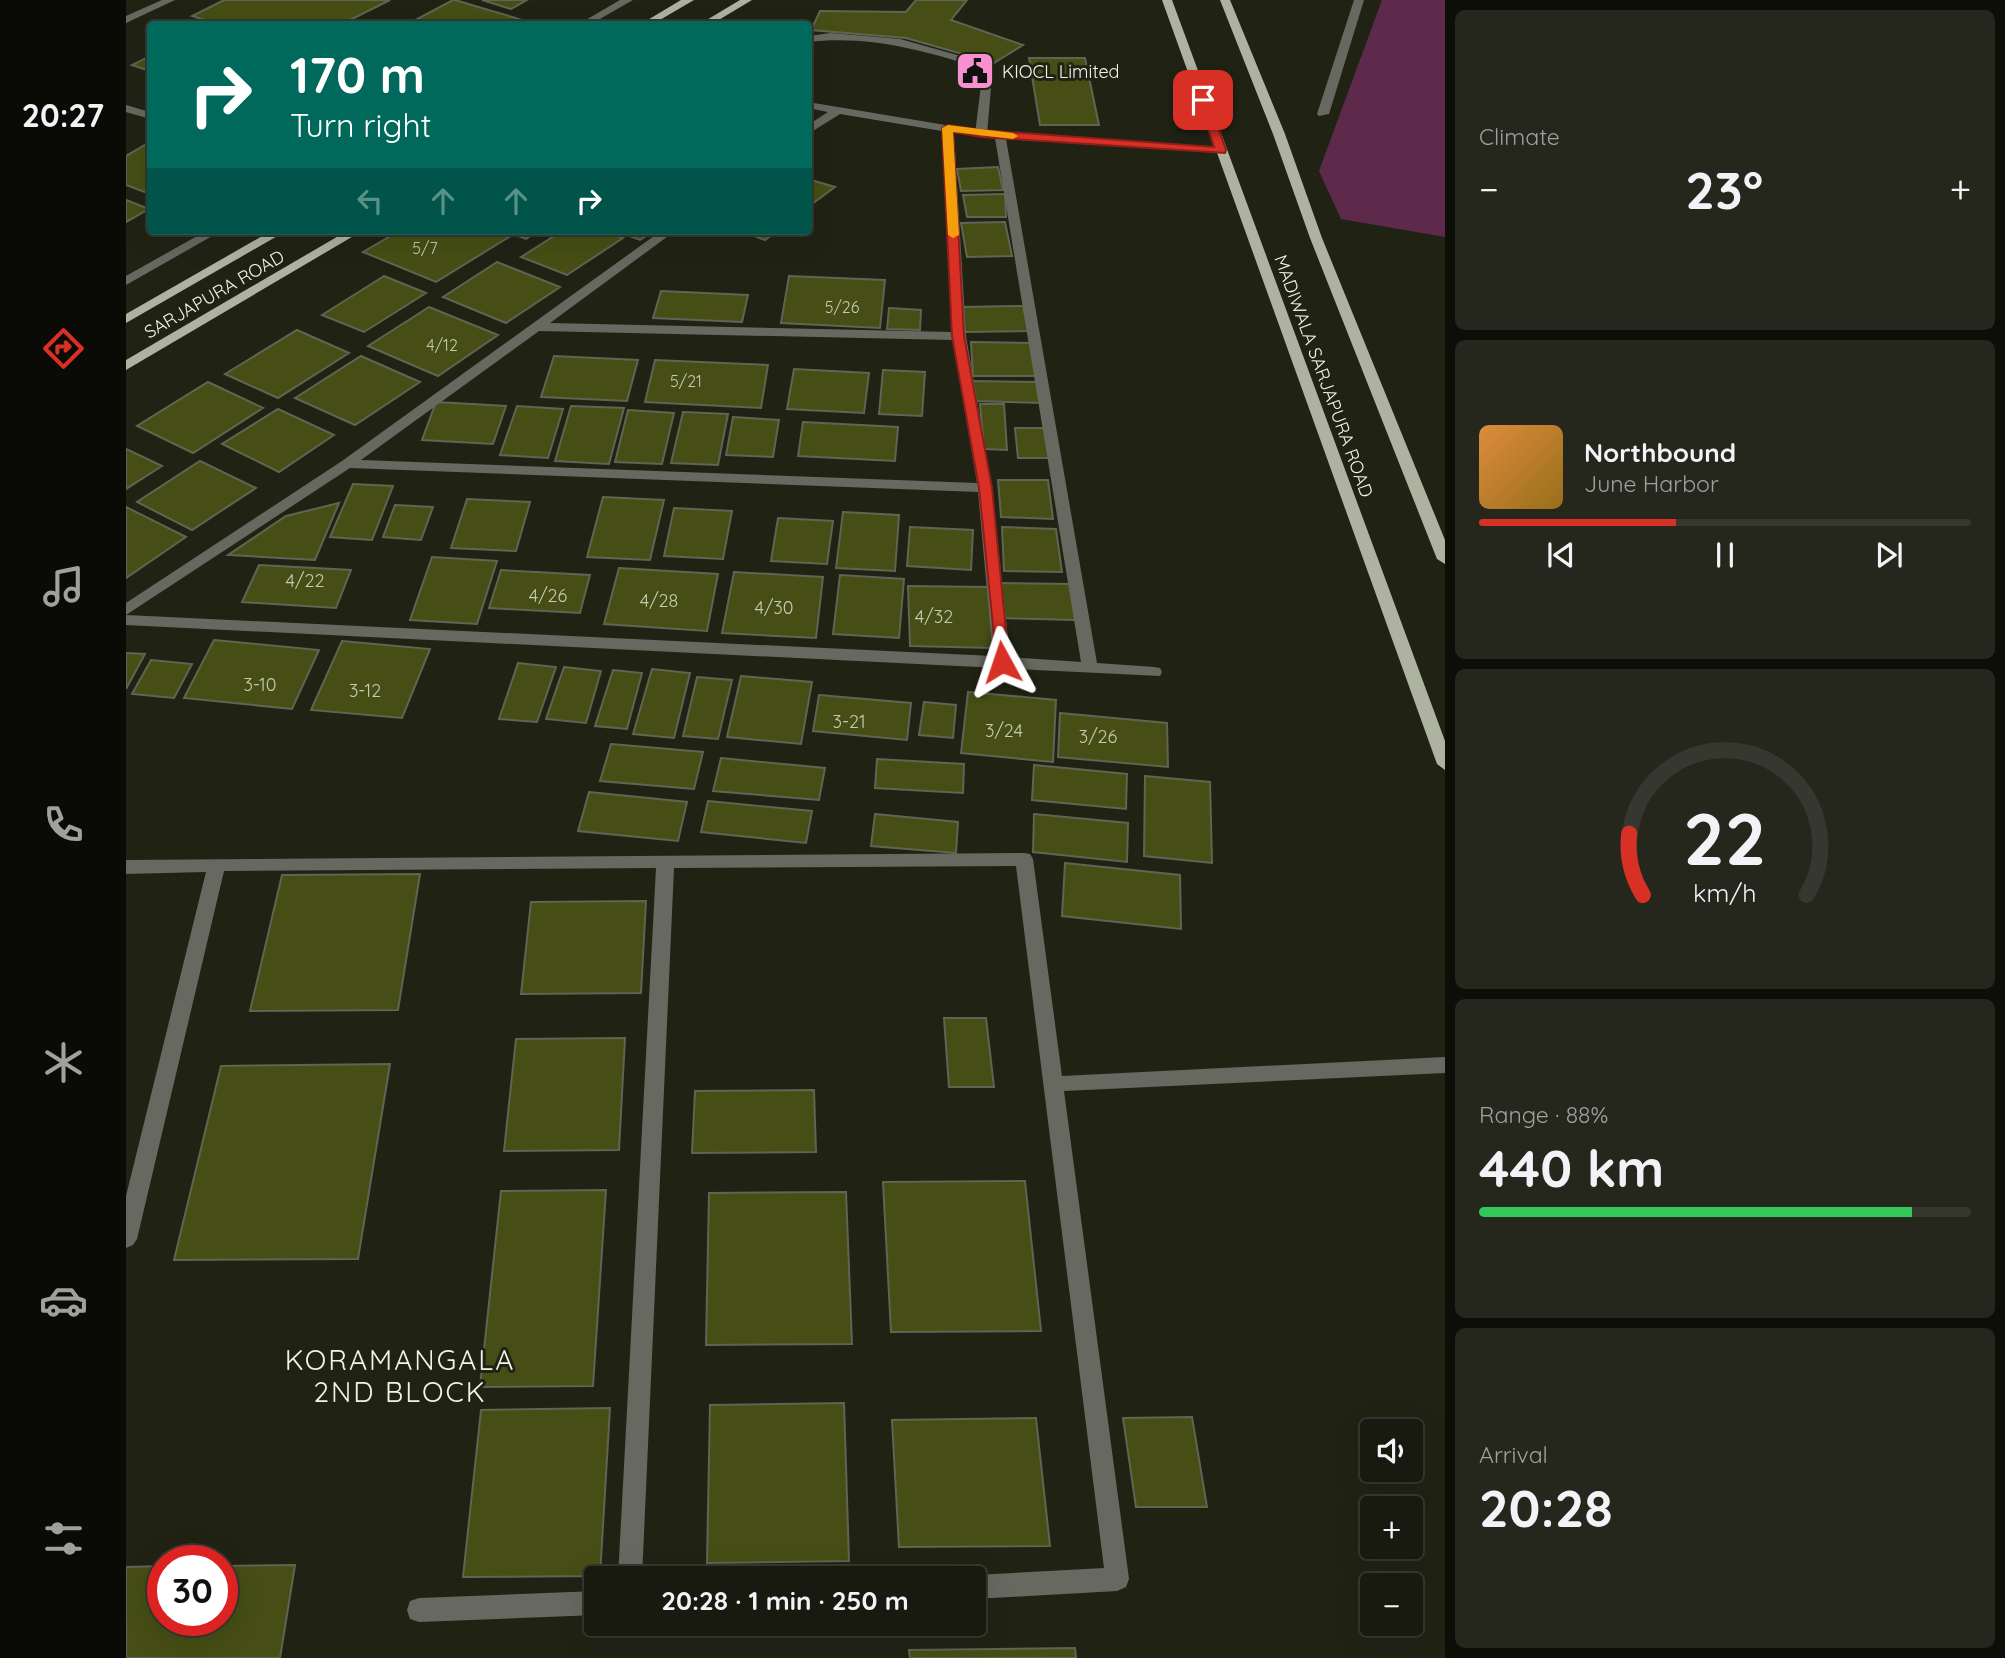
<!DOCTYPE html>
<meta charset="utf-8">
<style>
:root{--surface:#181a0f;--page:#25271d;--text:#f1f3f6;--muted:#9fa19e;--line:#36382f;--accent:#d93025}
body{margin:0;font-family:Quicksand,sans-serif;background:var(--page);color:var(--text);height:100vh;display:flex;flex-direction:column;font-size:26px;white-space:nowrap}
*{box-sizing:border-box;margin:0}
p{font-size:23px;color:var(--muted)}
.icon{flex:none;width:38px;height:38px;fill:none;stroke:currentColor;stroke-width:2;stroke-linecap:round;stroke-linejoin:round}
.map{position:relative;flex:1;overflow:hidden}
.details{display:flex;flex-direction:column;gap:10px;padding:10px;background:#0d0e08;width:560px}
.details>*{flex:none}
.top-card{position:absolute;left:21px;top:21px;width:665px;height:214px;border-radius:7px;box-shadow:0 7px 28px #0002,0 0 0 2px var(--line);background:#00695c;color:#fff;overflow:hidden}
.controls{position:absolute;left:1234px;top:1419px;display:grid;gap:14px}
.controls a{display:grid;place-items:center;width:63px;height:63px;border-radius:7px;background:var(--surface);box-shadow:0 7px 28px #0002,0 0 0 2px var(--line);font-size:35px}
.speed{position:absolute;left:21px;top:1545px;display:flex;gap:14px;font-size:35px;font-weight:700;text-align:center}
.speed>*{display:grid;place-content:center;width:91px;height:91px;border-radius:50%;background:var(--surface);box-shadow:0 7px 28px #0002,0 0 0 2px var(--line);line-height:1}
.speed .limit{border:10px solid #d22;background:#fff;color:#111}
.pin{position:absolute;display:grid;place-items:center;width:60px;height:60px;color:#fff;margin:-30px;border-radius:14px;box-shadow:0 4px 10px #0006}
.me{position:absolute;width:77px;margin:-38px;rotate:355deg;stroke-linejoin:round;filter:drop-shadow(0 0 5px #0008)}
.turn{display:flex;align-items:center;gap:24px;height:147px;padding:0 28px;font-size:32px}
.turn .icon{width:91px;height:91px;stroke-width:2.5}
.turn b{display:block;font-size:49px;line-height:60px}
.lanes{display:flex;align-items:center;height:66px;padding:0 28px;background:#0003;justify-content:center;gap:35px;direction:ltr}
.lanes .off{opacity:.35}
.big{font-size:52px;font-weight:700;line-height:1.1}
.details .widget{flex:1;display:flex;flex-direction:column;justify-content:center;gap:10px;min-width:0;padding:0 24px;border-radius:10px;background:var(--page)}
.details .dial{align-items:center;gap:0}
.dial svg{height:182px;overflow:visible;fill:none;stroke:var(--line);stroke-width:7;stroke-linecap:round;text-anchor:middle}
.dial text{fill:var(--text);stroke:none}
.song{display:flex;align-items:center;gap:21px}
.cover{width:84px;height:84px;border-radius:10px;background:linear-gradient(135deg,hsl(30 70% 55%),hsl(40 70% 35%))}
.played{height:7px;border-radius:4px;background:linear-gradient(90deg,var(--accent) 40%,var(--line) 40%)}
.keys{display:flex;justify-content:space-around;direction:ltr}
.heat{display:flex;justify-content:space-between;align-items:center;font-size:38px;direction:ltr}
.charge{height:10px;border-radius:5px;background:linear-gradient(90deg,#34c759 88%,var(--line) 0)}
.trip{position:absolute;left:458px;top:1566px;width:402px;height:70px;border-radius:7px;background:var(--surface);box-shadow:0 7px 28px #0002,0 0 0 2px var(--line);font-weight:700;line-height:70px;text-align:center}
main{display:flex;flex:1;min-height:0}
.dock{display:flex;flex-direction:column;width:126px;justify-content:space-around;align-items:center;background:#0a0a06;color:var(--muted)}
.dock .icon{width:49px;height:49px}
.dock .on{color:var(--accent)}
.dock b{font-size:32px;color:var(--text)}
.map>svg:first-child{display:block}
.green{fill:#5d2a4b}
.building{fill:#464e15;stroke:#606452;stroke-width:2}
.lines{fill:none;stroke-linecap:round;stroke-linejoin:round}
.lane{fill:#676961;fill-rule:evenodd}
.street{fill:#676961;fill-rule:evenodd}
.primary{fill:#aeb2a1;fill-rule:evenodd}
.route{fill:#d93025;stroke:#8d1f18;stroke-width:2}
.slow{fill:#f59e0b}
.labels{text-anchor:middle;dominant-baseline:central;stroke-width:6;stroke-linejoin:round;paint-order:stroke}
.far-number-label{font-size:16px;fill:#c6cab4}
.far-poi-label{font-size:18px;fill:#f1f3e9;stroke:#202314;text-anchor:start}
.far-street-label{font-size:18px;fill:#f1f3e9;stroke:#202314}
.number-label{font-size:18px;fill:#c6cab4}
.near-neighbourhood-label{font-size:28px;letter-spacing:2px;fill:#f1f3e9;stroke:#202314}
</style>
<main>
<nav class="dock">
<b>20:27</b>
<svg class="icon on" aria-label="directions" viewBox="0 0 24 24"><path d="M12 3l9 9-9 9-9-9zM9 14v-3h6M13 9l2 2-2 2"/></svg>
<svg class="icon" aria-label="music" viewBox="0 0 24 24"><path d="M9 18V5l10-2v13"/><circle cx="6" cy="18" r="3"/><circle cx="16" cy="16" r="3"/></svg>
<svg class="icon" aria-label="phone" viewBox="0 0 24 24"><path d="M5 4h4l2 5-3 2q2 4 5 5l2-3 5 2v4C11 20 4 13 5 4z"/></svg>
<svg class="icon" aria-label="climate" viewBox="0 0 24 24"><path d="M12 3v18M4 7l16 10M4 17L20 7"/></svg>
<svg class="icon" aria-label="car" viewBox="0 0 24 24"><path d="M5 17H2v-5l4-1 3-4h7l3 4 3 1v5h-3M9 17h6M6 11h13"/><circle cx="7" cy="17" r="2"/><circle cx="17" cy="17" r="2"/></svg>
<svg class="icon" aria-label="filters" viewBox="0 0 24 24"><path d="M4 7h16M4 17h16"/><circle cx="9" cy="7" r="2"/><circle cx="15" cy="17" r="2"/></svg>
</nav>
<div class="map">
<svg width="1319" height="1658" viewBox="0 0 1319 1658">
<rect width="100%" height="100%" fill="#202314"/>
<path class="green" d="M1256 0H1319V237L1215 219 1193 171Z"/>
<path class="building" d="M98 0H264L216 24H92L66 16Z
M327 0H329L393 19 384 24H282Z
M356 0H401L385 9Z
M790 0H841L825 20 897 45 868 63 780 38 685 30 694 11 780 12Z
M24 56V71L6 65Z
M903 58H959L973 125H914Z
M24 142V194L0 185V156Z
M872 167 877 190 835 191 831 169Z
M682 179 709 187 682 207Z
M879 194 880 217H841L837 195Z
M0 200 23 209 0 222Z
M879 222 886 256 841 257 835 223Z
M273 231H368L383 237 310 282 237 252Z
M379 231H412L400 239Z
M436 231H477L497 238 441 275 395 257Z
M490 231H528L514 240Z
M615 231H651L639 240Z
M371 262 434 287 380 323 317 297Z
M258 276 300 293 238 332 196 315Z
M663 276 759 280 754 328 655 323Z
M535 291 622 295 616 322 527 318Z
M897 306 903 331 839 332 834 307Z
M303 307 372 335 312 376 242 346Z
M763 308 795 310 794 330 761 329Z
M171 330 223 353 152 398 99 374Z
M845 342 906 343 910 376H847Z
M235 356 294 382 229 425 169 398Z
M428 356 512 360 501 401 415 397Z
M529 360 642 365 635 408 519 402Z
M668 369 743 373 738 413 661 409Z
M757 370 799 372 796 416 753 414Z
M846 381 914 382 916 403 847 401Z
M82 382 137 408 67 453 11 426Z
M310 402 380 406 367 444 296 440Z
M854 404H878L881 450 858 449Z
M391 406 437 409 422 458 374 455Z
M445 406 498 408 483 464 429 461Z
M152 409 208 435 153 472 96 444Z
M502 410 548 413 536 464 489 462Z
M557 412 602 414 592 465 545 463Z
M607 417 653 420 647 457 600 455Z
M677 422 772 427 769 461 672 456Z
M889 428H918L923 458H892Z
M0 449 36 466 0 489Z
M74 461 130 488 66 530 11 502Z
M872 480H922L927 519 875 517Z
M227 484 267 486 246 540 204 537Z
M477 497 538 500 524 560 461 557Z
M341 499 404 502 390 551 325 548Z
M213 503 189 560 102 555 160 516Z
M269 505 307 507 295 540 257 537Z
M0 507 60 537 0 578Z
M548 508 606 511 597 559 538 556Z
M717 512 773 515 769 571 710 568Z
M652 518 707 521 701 564 645 561Z
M784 527 847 530 845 570 781 566Z
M876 527 930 529 936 572 878 571Z
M306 557 371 561 351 624 284 620Z
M133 565 225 570 210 608 116 602Z
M493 568 592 574 581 631 478 624Z
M375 570 464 575 454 613 363 608Z
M608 572 697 577 690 638 596 633Z
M714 575 778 579 773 638 707 634Z
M873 583 945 584 949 620 876 618Z
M782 586 863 587 867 648 784 646Z
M88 640 193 650 166 709 58 698Z
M216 641 304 649 276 718 185 710Z
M0 653 19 654 0 689Z
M25 660 66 664 48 698 6 694Z
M392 663 430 667 411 722 373 719Z
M438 667 475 671 460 723 420 719Z
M526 669 564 673 548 738 507 734Z
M487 670 516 673 501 729 469 726Z
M615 676 686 682 675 744 601 737Z
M571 677 606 680 592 739 557 736Z
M842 692 930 700 927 762 835 753Z
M693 695 785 703 781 740 687 731Z
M798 702 830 705 827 738 793 735Z
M934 713 1041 723 1042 767 932 757Z
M485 744 577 752 568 789 474 781Z
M595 758 699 768 693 800 587 791Z
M751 759 838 764 837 793 749 788Z
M908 765 1001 774 1000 809 906 800Z
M1019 776 1084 782 1086 863 1018 856Z
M463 792 561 802 552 841 452 831Z
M582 801 686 811 680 843 575 832Z
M749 814 832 822 830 853 745 846Z
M908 814 1002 823 1001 862 907 852Z
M939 863 1054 875 1055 929 936 916Z
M294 874 272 1010 124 1011 156 875Z
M520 901 515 993 395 994 405 902Z
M818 1018H860L868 1087H823Z
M499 1038 493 1150 378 1151 390 1039Z
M264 1064 232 1259 48 1260 95 1066Z
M688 1090 690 1152 566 1153 569 1091Z
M899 1181 915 1331 765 1332 757 1182Z
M480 1190 467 1386 354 1387 375 1191Z
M720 1192 726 1344 580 1345 583 1193Z
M718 1403 723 1561 581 1563 584 1405Z
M484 1408 474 1576 337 1577 355 1410Z
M1066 1417 1081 1507H1010L997 1418Z
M910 1418 924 1546 773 1547 766 1420Z
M169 1565 154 1658H0V1567L37 1566V1620H96V1566Z
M949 1648 950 1658H784L783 1650Z"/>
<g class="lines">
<path class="lane" d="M1228 0H1238L1203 114 1193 116 1191 114Z
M705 33 774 39 867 65 861 134 855 137 849 134 857 69C799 51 744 35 682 42V36Z"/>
<path class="street" d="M36 0H49L0 23V16Z
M494 0H507L465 24H453Z
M682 102 855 131 1095 147 1101 150 1095 153 880 139 971 663 1028 667 1034 668 1036 672 1034 676 0 625V603L216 461 535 231H549L424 323 826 332 816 131 714 114 682 134V125L702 112 682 108ZM828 133 869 138 955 662 884 657 866 488 840 336ZM413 331 827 340 851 483 235 460ZM224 468 852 492 867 656 0 615Z
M0 105 24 112V119L0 112Z
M80 231H95L0 285V276Z
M898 853 904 854 907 859 936 1076 1319 1057V1073L938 1091 1003 1579 1000 1587 991 1591 849 1599V1578H841L849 1575 978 1568 890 866 548 868 516 1578H492L530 868 98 871 11 1239 7 1245 0 1248V1196L80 872 0 874V860Z
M471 1591V1615L293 1622 284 1619 281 1610 284 1601 293 1598Z"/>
<path class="primary" d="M555 0H568L527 24H515Z
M614 0H626L586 24H574Z
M1036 0H1046L1319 741V770L1311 764Z
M1094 0H1104L1159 134 1196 238 1319 540V564L1311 559 1184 238 1147 134Z
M145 231H160L0 323V314Z
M221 231H236L0 370V360Z"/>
</g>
<path class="route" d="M1077 97 1082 100 1100 150 1099 153 855 137 827 132 838 336 866 488 883 662 876 666 871 665 853 488 826 336 816 128 822 125 855 130 1088 147 1072 100Z"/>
<path class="slow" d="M822 125 887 133 892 136 887 139 827 132 833 235 827 238 822 235 816 128Z"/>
<defs>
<g id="civic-square" transform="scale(2.0125)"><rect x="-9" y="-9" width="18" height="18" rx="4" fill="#f690cf" stroke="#202314"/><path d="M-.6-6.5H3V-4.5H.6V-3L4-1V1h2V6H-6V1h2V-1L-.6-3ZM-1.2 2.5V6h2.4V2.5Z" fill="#111"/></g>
</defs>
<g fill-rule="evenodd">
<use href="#civic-square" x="849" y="71"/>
</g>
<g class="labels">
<g class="far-number-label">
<text x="299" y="248">5/7</text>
<text x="716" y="307">5/26</text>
<text x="316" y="345">4/12</text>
<text x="560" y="381">5/21</text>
</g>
<g class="far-poi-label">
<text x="876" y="71">KIOCL Limited</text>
</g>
<g class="far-street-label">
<text transform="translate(88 294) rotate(-30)">SARJAPURA ROAD</text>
<text transform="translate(1198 376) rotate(70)">MADIWALA SARJAPURA ROAD</text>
</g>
<g class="number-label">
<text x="179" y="580">4/22</text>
<text x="422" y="595">4/26</text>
<text x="533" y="600">4/28</text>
<text x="648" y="607">4/30</text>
<text x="808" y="616">4/32</text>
<text x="134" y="684">3-10</text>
<text x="239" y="690">3-12</text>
<text x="723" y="721">3-21</text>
<text x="878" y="730">3/24</text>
<text x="972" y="736">3/26</text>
</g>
<g class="near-neighbourhood-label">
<text x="274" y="1359">KORAMANGALA<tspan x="274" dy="32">2ND BLOCK</tspan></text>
</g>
</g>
</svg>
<div class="controls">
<a><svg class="icon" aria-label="sound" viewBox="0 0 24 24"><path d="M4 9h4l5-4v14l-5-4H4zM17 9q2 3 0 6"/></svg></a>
<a>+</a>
<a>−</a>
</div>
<div class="speed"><div class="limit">30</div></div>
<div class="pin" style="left:1077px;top:100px;background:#d93025"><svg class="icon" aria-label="arrive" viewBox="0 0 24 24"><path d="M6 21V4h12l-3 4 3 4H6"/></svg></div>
<svg class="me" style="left:876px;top:662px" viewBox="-20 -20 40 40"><path d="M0-17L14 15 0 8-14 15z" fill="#d93025" stroke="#fff" stroke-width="4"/></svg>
<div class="trip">20:28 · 1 min · 250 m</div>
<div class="top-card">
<div class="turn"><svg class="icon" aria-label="right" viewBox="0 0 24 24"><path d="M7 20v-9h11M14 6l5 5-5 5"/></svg><div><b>170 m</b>Turn right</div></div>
<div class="lanes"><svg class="icon off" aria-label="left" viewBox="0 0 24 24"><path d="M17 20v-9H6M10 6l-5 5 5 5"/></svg><svg class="icon off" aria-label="ahead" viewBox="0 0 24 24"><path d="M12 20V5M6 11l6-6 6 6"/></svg><svg class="icon off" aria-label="ahead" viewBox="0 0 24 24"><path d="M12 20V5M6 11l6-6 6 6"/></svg><svg class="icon" aria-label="right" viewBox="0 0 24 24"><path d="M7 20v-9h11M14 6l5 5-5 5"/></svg></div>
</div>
</div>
<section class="details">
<div class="widget"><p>Climate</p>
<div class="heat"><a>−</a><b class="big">23°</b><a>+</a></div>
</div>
<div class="widget">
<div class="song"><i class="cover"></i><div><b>Northbound</b><p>June Harbor</p></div></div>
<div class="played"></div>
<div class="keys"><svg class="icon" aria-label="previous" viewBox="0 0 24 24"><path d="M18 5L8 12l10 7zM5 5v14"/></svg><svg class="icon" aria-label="pause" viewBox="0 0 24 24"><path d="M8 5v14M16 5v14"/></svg><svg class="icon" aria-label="next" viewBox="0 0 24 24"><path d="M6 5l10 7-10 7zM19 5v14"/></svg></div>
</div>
<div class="widget dial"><svg viewBox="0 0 100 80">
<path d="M14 69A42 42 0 1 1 86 69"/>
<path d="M14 69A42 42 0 0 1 8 42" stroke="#d93025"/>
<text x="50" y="56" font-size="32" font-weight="700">22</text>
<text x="50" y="72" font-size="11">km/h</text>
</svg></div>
<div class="widget"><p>Range · 88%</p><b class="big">440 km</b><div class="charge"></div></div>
<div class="widget"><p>Arrival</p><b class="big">20:28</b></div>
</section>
</main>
